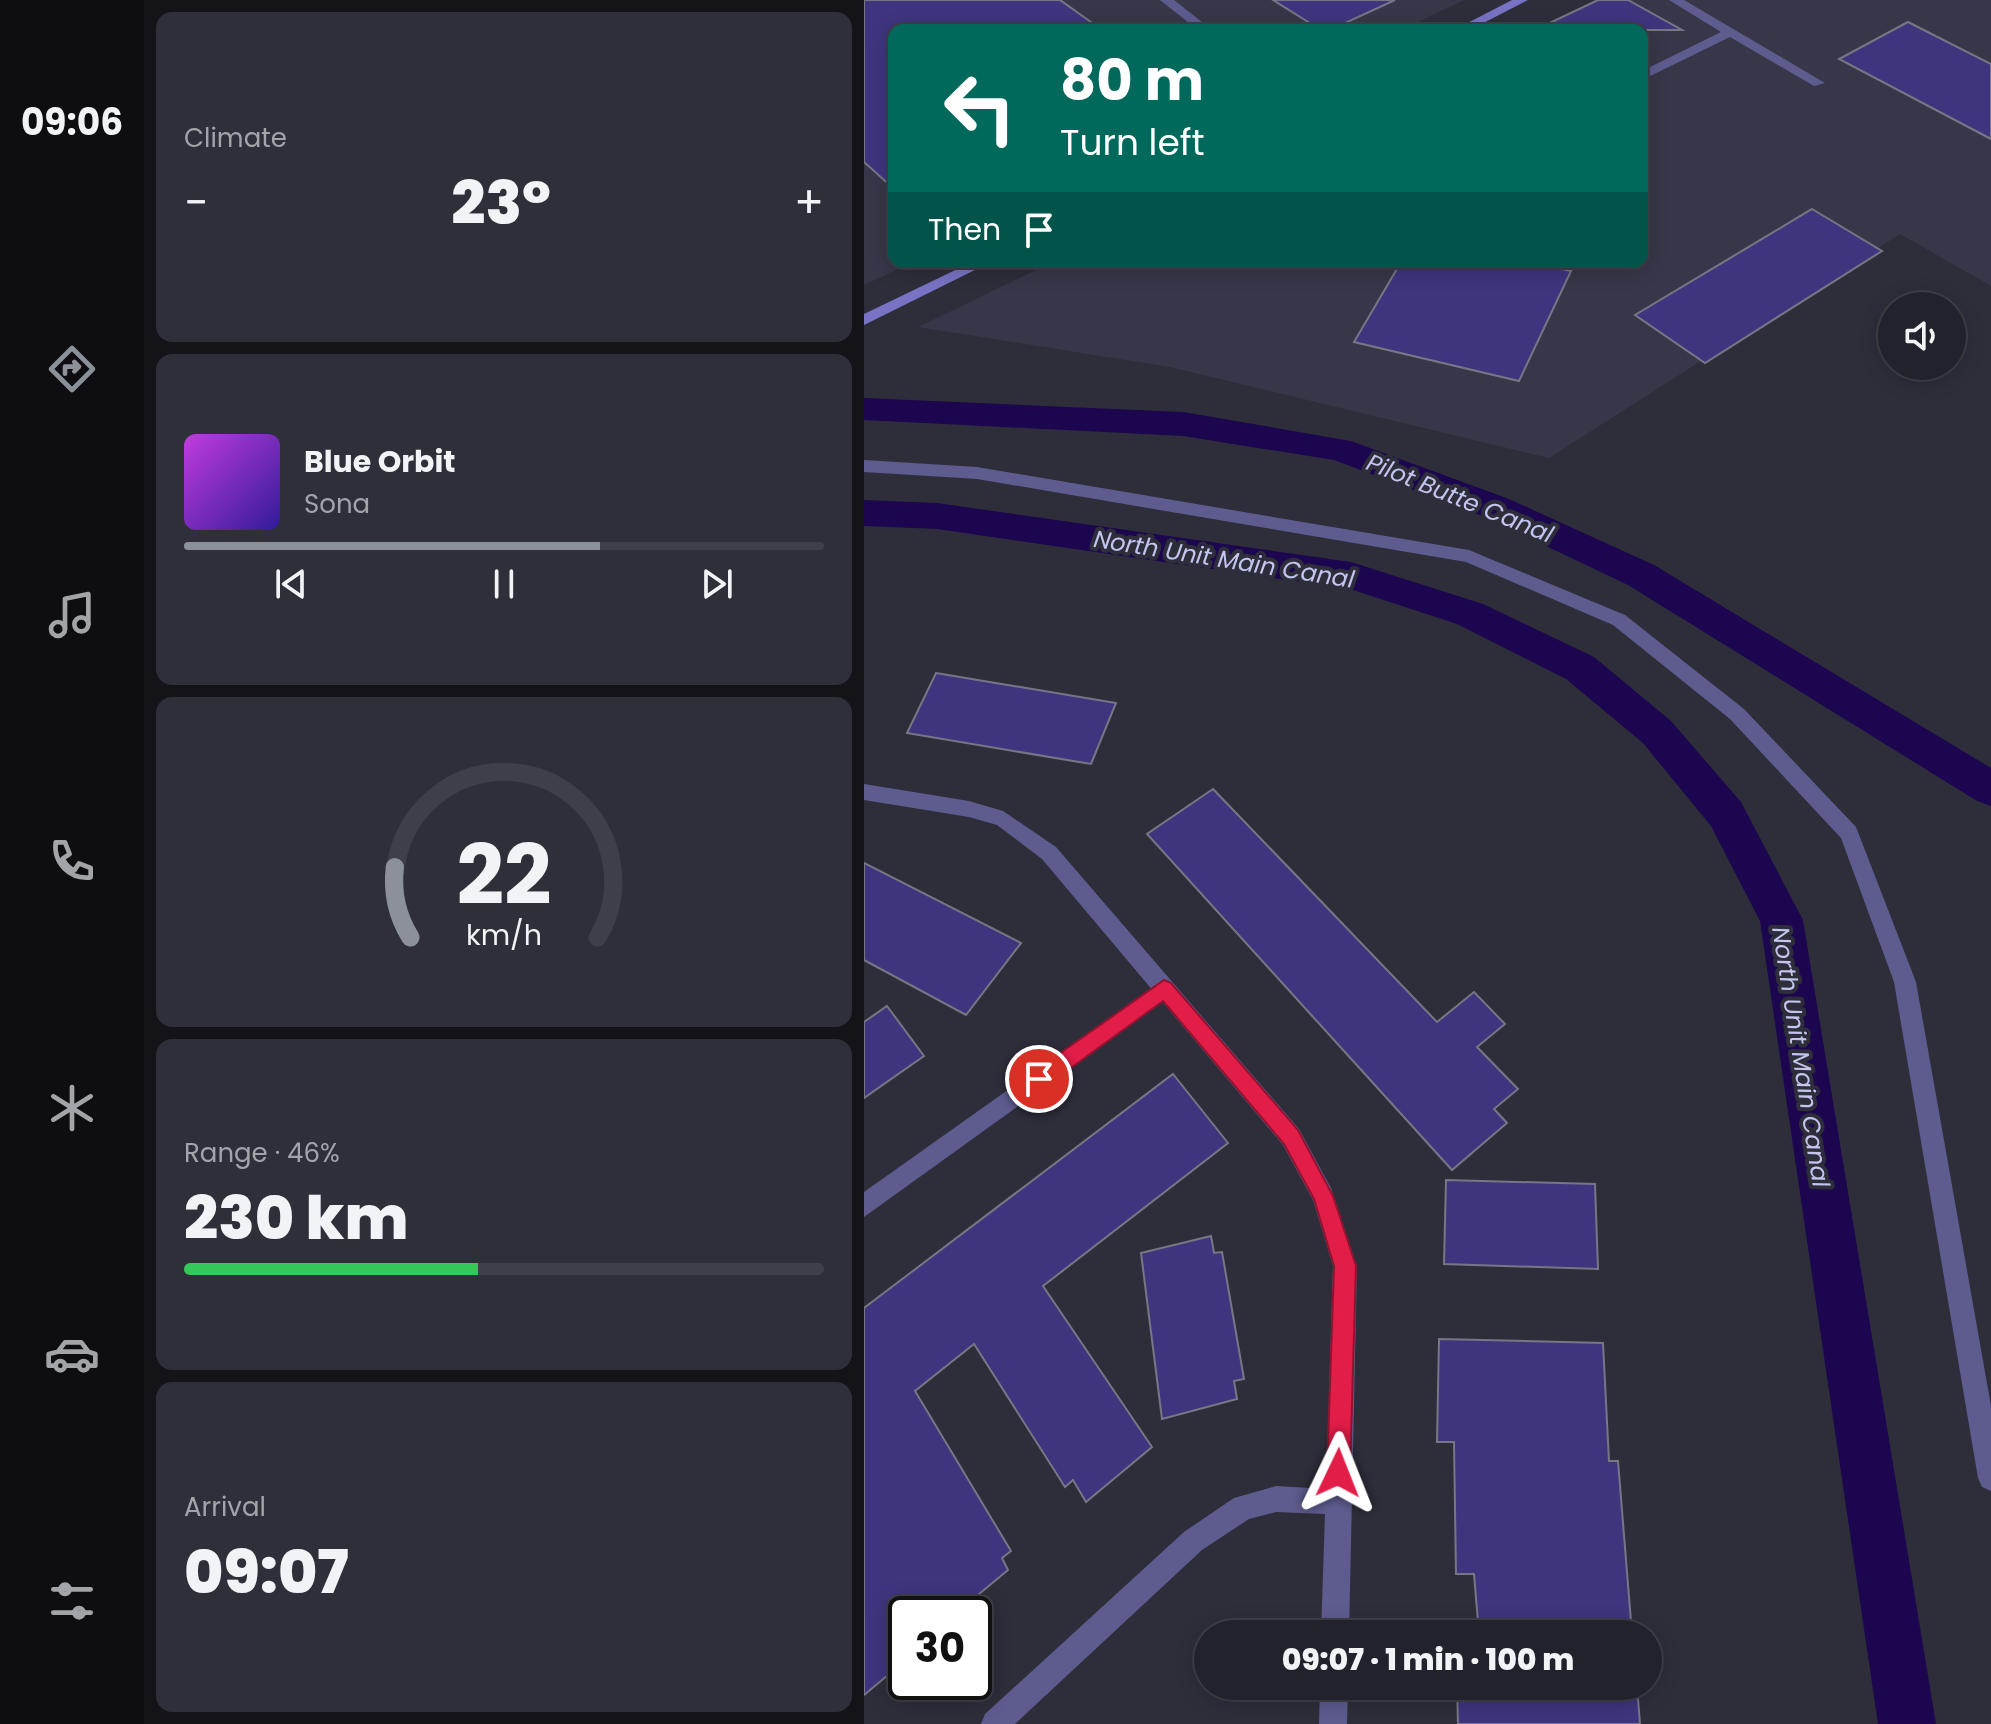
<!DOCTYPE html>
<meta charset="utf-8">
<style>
:root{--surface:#22222c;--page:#2e2f38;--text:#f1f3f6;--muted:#a2a4a9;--line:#3f3f48;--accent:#8c9099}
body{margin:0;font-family:Poppins,sans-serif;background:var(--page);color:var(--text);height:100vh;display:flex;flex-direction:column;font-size:30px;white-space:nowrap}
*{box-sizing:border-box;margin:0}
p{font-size:26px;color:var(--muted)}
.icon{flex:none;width:44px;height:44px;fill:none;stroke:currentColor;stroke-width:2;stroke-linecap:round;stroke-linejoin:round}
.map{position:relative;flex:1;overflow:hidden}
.details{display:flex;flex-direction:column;gap:12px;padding:12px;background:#131318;width:720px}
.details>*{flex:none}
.guide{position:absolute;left:24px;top:24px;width:760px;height:244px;border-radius:16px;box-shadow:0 4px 20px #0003,0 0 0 2px var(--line);background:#00695c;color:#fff;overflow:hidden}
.fabs{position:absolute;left:1014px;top:292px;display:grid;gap:16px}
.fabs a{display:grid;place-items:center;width:88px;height:88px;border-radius:50%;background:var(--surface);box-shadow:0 4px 20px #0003,0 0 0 2px var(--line);font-size:40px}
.speed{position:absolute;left:24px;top:1596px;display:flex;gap:16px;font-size:40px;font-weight:700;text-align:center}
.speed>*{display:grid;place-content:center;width:104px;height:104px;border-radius:50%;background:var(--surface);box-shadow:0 4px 20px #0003,0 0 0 2px var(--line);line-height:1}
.speed .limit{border:4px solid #111;border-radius:12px;background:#fff;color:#111}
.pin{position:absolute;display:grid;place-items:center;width:68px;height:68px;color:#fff;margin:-34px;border:4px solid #fff;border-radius:50%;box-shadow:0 2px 8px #0007}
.me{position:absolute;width:88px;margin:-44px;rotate:2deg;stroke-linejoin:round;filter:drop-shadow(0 0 6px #0008)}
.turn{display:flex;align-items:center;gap:28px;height:168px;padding:0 40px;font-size:36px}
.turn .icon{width:104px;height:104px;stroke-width:2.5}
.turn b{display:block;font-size:56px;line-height:68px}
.then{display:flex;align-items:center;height:76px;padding:0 40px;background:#0003;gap:16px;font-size:30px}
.big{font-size:60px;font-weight:800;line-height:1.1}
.details .tile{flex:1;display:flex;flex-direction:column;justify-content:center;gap:12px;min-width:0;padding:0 28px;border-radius:16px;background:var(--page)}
.details .dial{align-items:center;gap:0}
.dial svg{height:208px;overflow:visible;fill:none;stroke:var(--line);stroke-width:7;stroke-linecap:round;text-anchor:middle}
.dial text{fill:var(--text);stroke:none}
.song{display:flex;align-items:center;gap:24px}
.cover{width:96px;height:96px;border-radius:12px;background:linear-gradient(135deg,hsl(290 70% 55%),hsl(250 70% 35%))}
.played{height:8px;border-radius:4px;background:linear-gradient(90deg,var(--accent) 65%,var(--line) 65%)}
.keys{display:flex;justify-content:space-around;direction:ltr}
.heat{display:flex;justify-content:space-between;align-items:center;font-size:44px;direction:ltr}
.charge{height:12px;border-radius:6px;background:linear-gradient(90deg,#34c759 46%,var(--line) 0)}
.trip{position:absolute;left:330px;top:1620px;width:468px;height:80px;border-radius:40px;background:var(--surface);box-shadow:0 4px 20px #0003,0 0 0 2px var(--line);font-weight:800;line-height:80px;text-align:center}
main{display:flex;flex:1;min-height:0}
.tabs{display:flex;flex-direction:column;width:144px;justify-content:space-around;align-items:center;background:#0e0e12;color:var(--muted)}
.tabs .icon{width:56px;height:56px}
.tabs .on{color:var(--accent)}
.tabs b{font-size:36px;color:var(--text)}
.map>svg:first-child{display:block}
.built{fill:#373749}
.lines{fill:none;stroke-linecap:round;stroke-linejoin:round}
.canal{fill:#1b064f;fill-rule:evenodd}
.building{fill:#3e357e;stroke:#767685;stroke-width:2}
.lane{fill:#5e5c8f;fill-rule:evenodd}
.street{fill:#5e5c8f;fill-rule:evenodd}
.secondary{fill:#7873c4;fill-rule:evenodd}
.route{fill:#e11d48;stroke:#92132f;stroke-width:2}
.labels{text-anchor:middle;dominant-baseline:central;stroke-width:8;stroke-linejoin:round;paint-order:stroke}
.water-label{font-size:24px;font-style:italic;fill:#c4c5ef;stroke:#2e2e3b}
</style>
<main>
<nav class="tabs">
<b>09:06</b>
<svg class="icon on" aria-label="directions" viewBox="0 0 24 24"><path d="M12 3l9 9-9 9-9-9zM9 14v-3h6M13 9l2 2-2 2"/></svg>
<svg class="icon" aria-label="music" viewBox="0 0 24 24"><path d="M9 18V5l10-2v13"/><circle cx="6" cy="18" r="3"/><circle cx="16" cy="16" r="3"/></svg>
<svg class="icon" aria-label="phone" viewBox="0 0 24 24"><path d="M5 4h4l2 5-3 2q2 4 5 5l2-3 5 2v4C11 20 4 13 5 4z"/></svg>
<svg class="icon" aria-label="climate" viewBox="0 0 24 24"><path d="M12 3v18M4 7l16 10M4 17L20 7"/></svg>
<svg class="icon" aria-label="car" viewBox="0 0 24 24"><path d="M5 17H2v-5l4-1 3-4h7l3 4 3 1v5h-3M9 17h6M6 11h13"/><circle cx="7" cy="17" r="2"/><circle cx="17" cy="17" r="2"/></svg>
<svg class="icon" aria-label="filters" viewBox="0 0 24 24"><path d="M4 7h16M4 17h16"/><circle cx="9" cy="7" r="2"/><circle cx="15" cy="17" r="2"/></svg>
</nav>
<section class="details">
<div class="tile"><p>Climate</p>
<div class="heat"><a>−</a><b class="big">23°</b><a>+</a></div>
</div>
<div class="tile">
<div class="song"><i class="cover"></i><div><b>Blue Orbit</b><p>Sona</p></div></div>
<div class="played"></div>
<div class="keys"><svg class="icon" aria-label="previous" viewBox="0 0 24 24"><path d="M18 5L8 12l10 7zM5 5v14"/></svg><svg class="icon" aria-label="pause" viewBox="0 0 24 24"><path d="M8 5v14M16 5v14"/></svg><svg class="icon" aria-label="next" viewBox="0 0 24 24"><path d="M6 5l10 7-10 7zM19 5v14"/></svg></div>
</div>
<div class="tile dial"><svg viewBox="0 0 100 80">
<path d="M14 69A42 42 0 1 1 86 69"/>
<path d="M14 69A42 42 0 0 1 8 42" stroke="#8c9099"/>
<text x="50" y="56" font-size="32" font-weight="700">22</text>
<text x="50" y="72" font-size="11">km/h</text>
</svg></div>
<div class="tile"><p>Range · 46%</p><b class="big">230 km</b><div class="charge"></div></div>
<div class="tile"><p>Arrival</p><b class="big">09:07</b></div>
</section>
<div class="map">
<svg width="1127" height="1724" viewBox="0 0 1127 1724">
<rect width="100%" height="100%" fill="#2e2e3b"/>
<path class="built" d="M0 0H600L537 30H30V262H49L0 285Z
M733 0H1127V286L1036 234 685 458 306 367 54 327 189 262H778V30H674Z"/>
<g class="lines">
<path class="canal" d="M0 398 319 412 487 441 645 499 790 565 1127 768V806L1113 801 764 585 621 517 470 460 319 436 0 420Z
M0 500 73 503 487 562 619 604 730 657 807 721 877 802 939 920 1072 1724H1014L896 921 847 826 779 743 702 679 593 624 486 589 73 529 0 526Z"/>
</g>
<path class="building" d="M0 0H196L238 30H30V189L0 162Z
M409 0H531L466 30H457Z
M734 0H764L818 30H671Z
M1044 22 1127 64V139L975 59Z
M948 209 1018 251 841 363 771 315Z
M537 262H666L707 271 655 381 490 342Z
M72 673 252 703 227 764 43 733Z
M349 789 573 1022 610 992 641 1024 613 1047 654 1089 630 1109 643 1123 588 1170 283 834Z
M0 863 157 943 102 1015 0 960Z
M23 1006 60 1056 0 1098V1022Z
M309 1074 364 1143 179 1286 288 1447 222 1502 209 1480 201 1487 110 1344 51 1391 147 1551 138 1558 144 1570 91 1614H42V1660L0 1695V1308Z
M582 1180 731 1184 734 1269 580 1264Z
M347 1236 350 1253 358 1252 380 1379 370 1381 373 1399 298 1419 277 1253Z
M575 1339 739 1343 745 1461H754L768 1634H615L610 1574H592L590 1442H573Z
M593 1686H773L776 1724H594Z"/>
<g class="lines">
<path class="lane" d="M296 0H310L348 30H334Z
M805 0H820L961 83 950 86 866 37 778 80V71L857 32Z
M0 460 113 467 605 550 761 615 880 709 992 827 1052 982 1127 1406V1491L1118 1487 1114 1478 1030 982 977 838 866 719 749 625 602 562 113 479 0 472Z
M300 979 307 982 311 989 307 996 0 1217V1192Z"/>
<path class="street" d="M0 784 105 801 139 811 192 847 435 1129 467 1188 493 1266 485 1634H457L461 1514 412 1512 385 1519 338 1550 151 1724H117L121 1714 320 1532 370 1498 412 1486 462 1489 469 1266 449 1200 419 1145 178 859 133 825 105 817 0 800Z
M456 1686H484L483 1724H455Z"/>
<path class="secondary" d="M648 0H664L606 30H590Z
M108 262H127L0 325V314Z"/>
</g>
<path class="route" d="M300 980 307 983 434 1130 469 1196 492 1266 486 1473 483 1481 474 1484 466 1481 463 1473 470 1266 450 1199 420 1144 299 1001 182 1086 175 1089 168 1086 165 1079 168 1073Z"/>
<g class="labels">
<g class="water-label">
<text transform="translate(596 498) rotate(22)">Pilot Butte Canal</text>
<text transform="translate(360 559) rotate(9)">North Unit Main Canal</text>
<text transform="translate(937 1057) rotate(81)">North Unit Main Canal</text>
</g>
</g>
</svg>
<div class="fabs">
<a><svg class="icon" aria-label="sound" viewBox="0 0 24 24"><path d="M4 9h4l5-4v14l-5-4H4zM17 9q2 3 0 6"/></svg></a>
</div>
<div class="speed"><div class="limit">30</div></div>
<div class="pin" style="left:175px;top:1079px;background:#d93025"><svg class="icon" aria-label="arrive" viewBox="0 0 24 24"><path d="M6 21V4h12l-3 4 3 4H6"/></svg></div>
<svg class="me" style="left:474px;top:1473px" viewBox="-20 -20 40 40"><path d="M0-17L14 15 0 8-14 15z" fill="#e11d48" stroke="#fff" stroke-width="4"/></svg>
<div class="trip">09:07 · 1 min · 100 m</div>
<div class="guide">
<div class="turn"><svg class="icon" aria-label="left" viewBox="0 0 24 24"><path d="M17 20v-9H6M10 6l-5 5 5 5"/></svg><div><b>80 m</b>Turn left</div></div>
<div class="then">Then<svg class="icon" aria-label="arrive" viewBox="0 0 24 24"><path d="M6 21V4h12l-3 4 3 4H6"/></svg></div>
</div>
</div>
</main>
